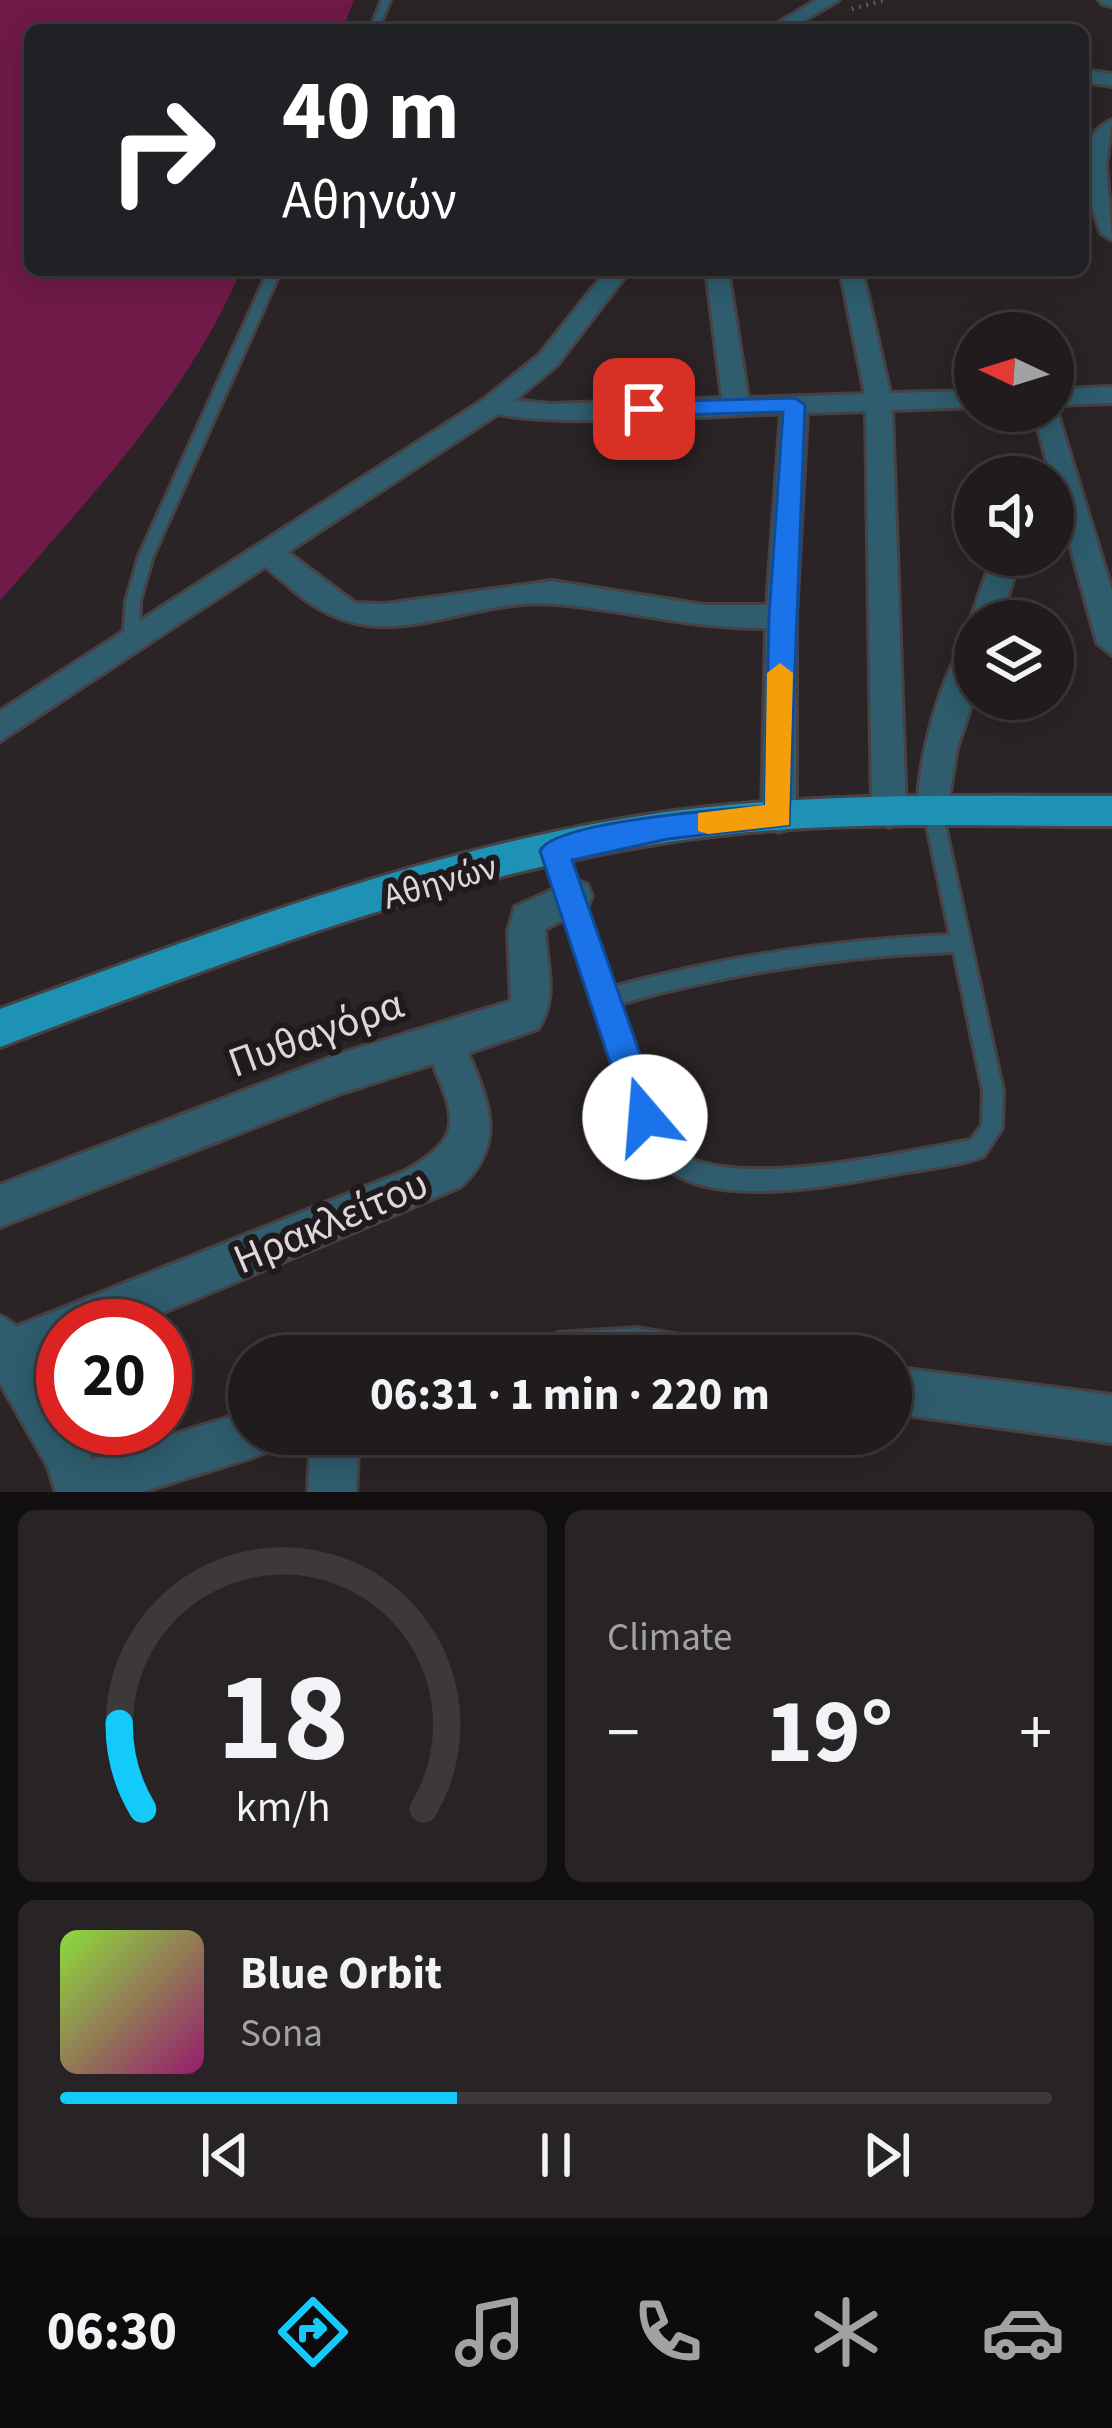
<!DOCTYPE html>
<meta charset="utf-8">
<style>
:root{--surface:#201b1d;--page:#282426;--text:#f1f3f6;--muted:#a2a1a4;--line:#3d393b;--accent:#13cafb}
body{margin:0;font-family:"Source Sans 3",sans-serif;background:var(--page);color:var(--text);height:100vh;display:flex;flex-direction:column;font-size:45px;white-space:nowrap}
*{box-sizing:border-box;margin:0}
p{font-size:39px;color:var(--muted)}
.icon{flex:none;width:66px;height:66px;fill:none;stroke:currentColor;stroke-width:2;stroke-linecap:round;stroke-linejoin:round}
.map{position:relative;height:1492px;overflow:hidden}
.side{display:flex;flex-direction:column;gap:18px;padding:18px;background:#120f10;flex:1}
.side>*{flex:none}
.banner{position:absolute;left:24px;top:24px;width:1065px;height:252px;border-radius:18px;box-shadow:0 6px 30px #0003,0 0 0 3px var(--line);background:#202124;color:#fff;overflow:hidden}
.needle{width:78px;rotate:274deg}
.controls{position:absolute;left:954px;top:312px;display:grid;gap:24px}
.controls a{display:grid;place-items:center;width:120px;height:120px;border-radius:50%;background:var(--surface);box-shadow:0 6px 30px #0003,0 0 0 3px var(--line);font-size:60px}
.speed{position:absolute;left:36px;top:1299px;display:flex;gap:24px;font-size:60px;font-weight:700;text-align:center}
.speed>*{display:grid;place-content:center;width:156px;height:156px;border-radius:50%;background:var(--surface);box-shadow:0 6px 30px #0003,0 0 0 3px var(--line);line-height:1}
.speed .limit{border:18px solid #d22;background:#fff;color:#111}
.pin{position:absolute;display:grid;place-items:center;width:102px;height:102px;color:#fff;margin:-51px;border-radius:24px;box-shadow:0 6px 18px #0006}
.me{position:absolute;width:132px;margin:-66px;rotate:342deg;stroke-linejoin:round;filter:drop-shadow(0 0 9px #0008)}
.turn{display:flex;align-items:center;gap:42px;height:252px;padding:0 60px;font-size:54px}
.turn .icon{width:156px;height:156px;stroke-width:2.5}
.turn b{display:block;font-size:84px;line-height:102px}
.big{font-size:90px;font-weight:700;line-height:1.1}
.side .card{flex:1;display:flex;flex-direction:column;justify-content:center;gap:18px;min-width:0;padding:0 42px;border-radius:18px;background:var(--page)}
.side .dial{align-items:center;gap:0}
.dial svg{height:312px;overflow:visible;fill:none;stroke:var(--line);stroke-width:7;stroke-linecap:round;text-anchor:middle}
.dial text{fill:var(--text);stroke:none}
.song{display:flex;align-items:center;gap:36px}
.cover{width:144px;height:144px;border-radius:18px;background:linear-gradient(135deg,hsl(90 70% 55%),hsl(320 70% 35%))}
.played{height:12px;border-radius:6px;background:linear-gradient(90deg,var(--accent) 40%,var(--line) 40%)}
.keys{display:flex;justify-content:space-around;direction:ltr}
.heat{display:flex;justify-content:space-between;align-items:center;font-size:66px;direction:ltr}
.side .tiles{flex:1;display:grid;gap:18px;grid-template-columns:1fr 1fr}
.card:last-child{grid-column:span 2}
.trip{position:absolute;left:228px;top:1335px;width:684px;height:120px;border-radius:60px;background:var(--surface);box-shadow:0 6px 30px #0003,0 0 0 3px var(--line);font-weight:700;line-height:120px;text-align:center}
.tabs{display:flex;height:192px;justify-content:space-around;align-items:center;background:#0d0b0c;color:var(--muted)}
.tabs .icon{width:84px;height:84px}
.tabs .selected{color:var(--accent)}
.tabs b{font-size:54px;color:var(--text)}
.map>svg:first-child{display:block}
.green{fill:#6f1a49}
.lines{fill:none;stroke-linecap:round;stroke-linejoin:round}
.service-casing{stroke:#474143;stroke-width:6}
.minor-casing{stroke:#474143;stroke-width:6}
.tertiary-casing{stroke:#474143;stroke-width:6}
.primary-casing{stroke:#474143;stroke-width:6}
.path{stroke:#6c6568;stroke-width:4.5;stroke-dasharray:1.5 6;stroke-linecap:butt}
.service{fill:#2f5d6e;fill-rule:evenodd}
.minor{fill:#2f5d6e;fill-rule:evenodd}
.tertiary{fill:#2f5d6e;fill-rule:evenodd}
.primary{fill:#1e92b5;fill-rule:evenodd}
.route{fill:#1a73e8;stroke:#114b97;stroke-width:3}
.slow{fill:#f59e0b}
.labels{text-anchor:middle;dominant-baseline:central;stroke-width:12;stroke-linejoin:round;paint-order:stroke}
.street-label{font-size:36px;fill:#dcd7d9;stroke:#211a1d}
.near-street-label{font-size:42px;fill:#dcd7d9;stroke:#211a1d}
</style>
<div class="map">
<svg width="1112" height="1492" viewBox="0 0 1112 1492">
<rect width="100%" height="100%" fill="#2b2427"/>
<path class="green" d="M0 0H354L342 30H30V270H241C188 396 88 499 0 601Z"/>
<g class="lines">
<g class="service-casing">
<path id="service" d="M382 0H390L378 30H370Z
M269 270H281L153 556 140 601 139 643 136 647H126L123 643 126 601 139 556Z
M933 805 939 807 942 812 1003 1091 1002 1128 984 1156C959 1166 928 1168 901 1173 841 1184 685 1218 651 1149L545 851 548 845 554 843 560 845 563 851 612 987C724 957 835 939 950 935L924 812 927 807ZM954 952 983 1091 982 1125 971 1140C911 1150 707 1199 669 1142 663 1133 660 1118 656 1108 644 1073 631 1039 619 1004 729 973 840 956 954 952Z"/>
</g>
<g class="minor-casing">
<path id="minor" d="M1099 0H1112V6L1102 4Z
M1083 70 1112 74V86L1083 82Z
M1112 120 1106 165 1112 240 1101 233C1089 200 1068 139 1112 120Z
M706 270H728L748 398 865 394 840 270H862L890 393 975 391V407L892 410 906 812 901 823 889 827 877 823 872 812 866 411 807 413 796 616V817L791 828 779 832 767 828 762 817 766 628C693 629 628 610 556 604 458 596 383 667 293 590 280 578 263 567 254 552L268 541 278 545 355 603 385 604 552 581 704 605H767L781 413C735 415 503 432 479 406L492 398 551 404 722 398Z
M1112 387V403L1055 405 1112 591V655L1097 643 1033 411H1053V389Z
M993 555H1021L1000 621H975V629L970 621Z
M975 636V694L957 748 945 823 933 827 921 823C907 793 946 645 975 636Z
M574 880 587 884 592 896 587 908 545 929C546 967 559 994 538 1029L468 1053C490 1104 506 1145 460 1187L131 1326H63V1354L8 1376 0 1373V1333L405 1171C463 1138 457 1121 433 1064L339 1094 0 1227V1185L339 1054 511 1001 508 931 515 907Z
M637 1328 710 1340 717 1356H535L542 1340 558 1333Z
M891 1367 1112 1395V1443L891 1413Z
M249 1411V1434H275L268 1451 251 1458 142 1492H58L56 1487 63 1470 80 1463Z
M311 1434H359L356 1492H308Z"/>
</g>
<g class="tertiary-casing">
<path id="tertiary" d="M817 0H839L788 30H766Z
M607 270H630L557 365 501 412 0 741V711L483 400 539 355Z
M0 1316C34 1330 63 1393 63 1428H79L104 1492H56L48 1467 0 1383Z"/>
</g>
<g class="primary-casing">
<path id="primary" d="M1112 796V826C964 826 814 819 668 842 437 878 217 965 0 1047V1009C219 929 442 842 674 811 819 792 966 796 1112 796Z"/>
</g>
<path class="path" d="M852 9 885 0"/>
<use href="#service" class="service"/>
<use href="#minor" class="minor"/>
<use href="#tertiary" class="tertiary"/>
<use href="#primary" class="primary"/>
</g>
<path class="route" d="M795 398 805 405 789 825 668 839 572 860 662 1117 657 1129 645 1133 633 1129 628 1117 540 851C554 821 728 809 765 806L769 616 783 412 644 416 633 409 644 402Z"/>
<path class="slow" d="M780 663 793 673 789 825 708 834 698 831V813L765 805 767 673Z"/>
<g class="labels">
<g class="street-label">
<text transform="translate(440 882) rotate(-16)">Αθηνών</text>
</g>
<g class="near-street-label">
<text transform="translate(316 1034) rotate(-20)">Πυθαγόρα</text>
<text transform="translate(331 1222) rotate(-23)">Ηρακλείτου</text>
</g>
</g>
</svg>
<div class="controls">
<a><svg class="needle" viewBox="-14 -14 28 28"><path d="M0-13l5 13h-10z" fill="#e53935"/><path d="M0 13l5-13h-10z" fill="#a2a1a4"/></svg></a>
<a><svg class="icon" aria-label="sound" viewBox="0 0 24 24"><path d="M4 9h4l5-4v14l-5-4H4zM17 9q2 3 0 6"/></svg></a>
<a><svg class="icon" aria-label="layers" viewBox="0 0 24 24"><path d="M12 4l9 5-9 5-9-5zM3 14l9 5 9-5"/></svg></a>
</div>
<div class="speed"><div class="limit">20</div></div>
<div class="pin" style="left:644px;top:409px;background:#d93025"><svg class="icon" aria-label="arrive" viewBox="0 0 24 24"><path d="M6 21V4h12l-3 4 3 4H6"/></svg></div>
<svg class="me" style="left:645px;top:1117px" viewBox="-20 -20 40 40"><circle r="19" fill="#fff"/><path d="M0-13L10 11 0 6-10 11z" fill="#1a73e8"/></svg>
<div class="trip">06:31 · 1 min · 220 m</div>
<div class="banner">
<div class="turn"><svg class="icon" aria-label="right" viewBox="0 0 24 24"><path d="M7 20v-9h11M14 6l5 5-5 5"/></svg><div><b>40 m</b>Αθηνών</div></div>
</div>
</div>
<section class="side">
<div class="tiles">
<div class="card dial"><svg viewBox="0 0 100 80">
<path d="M14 69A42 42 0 1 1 86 69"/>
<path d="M14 69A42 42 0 0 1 8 47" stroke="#13cafb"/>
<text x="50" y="56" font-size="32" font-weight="700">18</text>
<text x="50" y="72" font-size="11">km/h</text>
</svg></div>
<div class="card"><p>Climate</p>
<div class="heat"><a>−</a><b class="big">19°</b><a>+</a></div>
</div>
<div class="card">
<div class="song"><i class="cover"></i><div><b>Blue Orbit</b><p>Sona</p></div></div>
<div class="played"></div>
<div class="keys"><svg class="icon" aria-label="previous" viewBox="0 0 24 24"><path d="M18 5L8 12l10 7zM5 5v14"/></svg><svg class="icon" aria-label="pause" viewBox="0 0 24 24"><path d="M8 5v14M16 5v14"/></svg><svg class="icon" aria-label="next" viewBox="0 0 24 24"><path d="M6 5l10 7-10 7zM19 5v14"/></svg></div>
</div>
</div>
</section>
<nav class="tabs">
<b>06:30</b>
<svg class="icon selected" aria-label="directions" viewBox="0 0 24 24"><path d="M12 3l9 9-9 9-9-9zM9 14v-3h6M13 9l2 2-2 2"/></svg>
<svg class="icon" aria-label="music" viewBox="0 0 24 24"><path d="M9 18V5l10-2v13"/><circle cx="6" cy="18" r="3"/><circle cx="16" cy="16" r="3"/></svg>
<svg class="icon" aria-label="phone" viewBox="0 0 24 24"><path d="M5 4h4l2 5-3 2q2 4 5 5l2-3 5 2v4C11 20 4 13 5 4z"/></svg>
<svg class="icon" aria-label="climate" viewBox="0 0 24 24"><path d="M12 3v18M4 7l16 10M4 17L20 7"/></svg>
<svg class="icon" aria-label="car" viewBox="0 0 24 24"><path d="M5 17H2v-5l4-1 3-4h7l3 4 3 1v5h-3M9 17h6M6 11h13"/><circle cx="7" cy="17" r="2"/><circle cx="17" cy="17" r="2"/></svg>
</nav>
